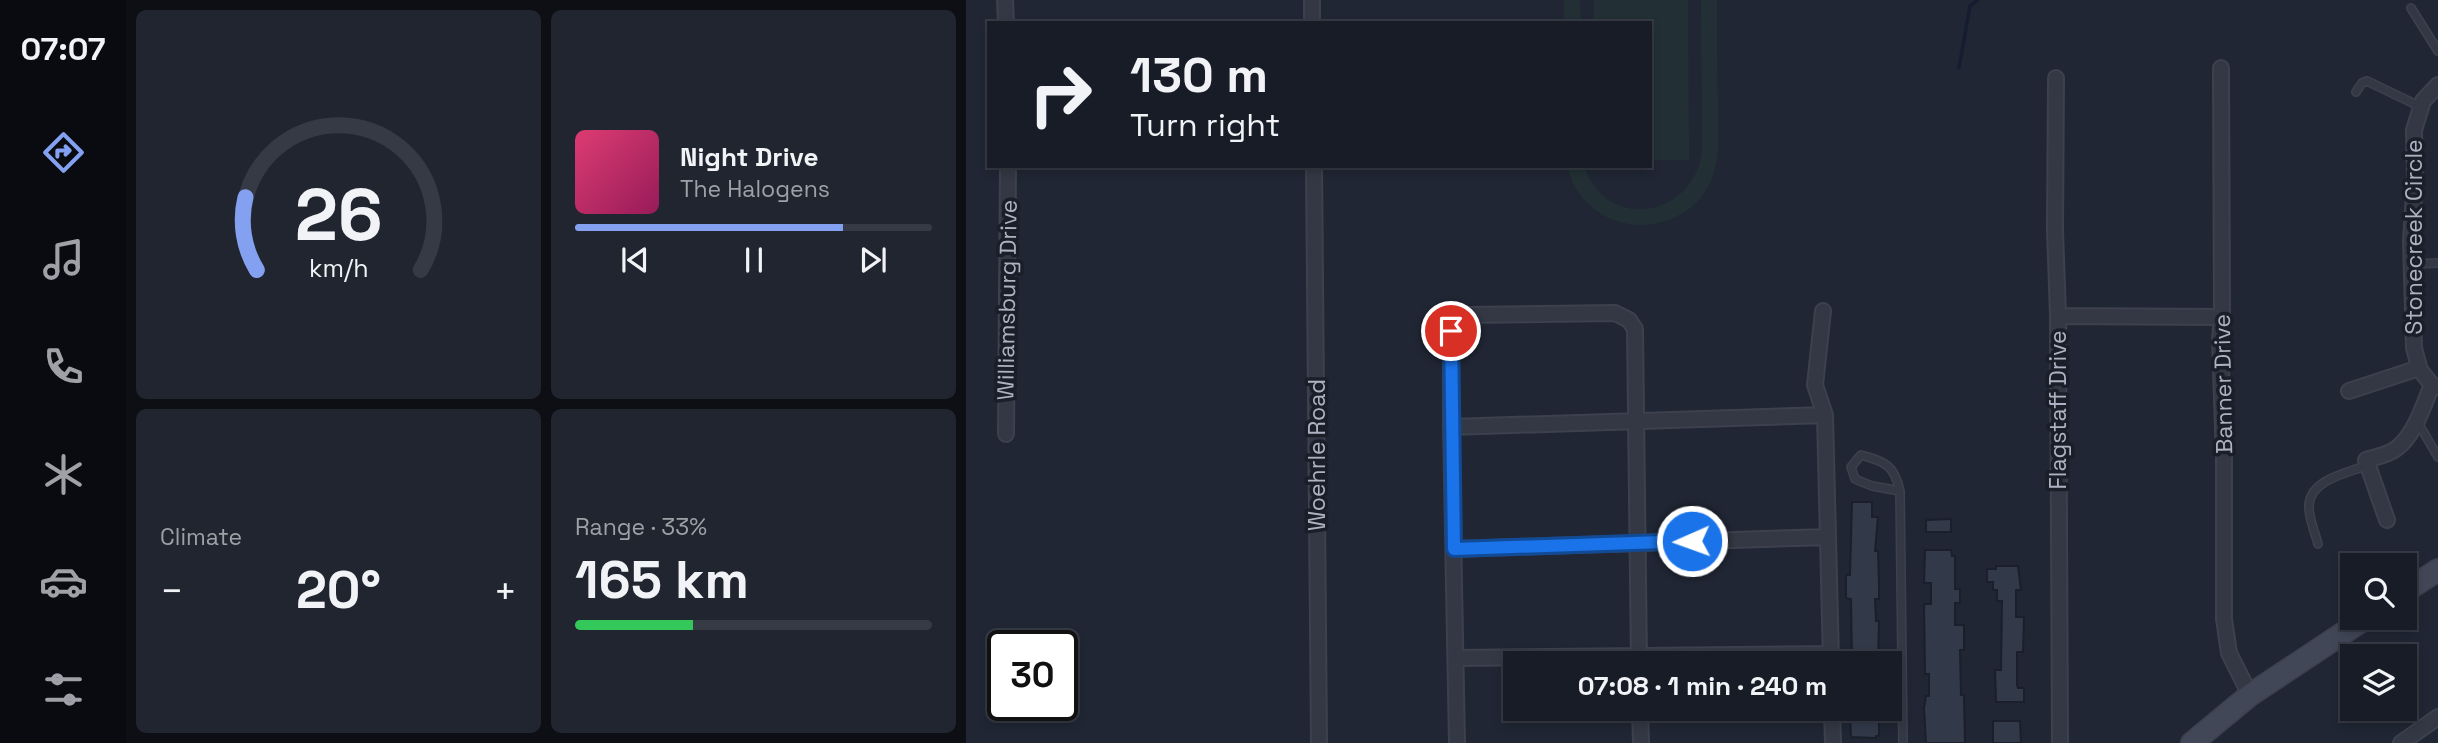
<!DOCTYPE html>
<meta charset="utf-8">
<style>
:root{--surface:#181c27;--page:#21252f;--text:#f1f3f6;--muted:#9fa1a7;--line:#363a44;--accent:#84a0f0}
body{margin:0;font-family:"Space Grotesk",sans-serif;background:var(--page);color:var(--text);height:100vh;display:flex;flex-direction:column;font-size:26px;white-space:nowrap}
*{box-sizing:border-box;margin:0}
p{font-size:23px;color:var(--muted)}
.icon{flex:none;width:38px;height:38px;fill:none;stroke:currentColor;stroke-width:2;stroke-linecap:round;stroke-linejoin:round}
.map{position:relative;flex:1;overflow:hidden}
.drawer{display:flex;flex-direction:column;gap:10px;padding:10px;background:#0d0f15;width:840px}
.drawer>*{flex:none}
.guide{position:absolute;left:21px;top:21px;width:665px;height:147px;border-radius:0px;box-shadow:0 4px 10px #0003,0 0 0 2px var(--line);background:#181c27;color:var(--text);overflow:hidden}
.fabs{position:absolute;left:1374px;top:553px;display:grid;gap:14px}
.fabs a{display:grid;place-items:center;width:77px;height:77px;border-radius:0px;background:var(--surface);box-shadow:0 4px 10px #0003,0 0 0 2px var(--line);font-size:35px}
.speed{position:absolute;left:21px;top:630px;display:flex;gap:14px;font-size:35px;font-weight:700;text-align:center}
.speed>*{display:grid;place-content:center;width:91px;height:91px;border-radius:50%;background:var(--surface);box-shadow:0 4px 10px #0003,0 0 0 2px var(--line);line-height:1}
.speed .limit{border:4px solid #111;border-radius:10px;background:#fff;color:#111}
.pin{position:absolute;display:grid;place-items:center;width:60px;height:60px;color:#fff;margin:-30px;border:4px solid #fff;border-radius:50%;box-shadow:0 2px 7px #0007}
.me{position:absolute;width:77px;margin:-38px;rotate:268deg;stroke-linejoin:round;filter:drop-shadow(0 0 5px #0008)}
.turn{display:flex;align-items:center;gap:24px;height:147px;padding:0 28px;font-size:32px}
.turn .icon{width:91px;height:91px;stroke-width:2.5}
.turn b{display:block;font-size:49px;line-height:60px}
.big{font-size:52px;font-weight:700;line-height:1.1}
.drawer .tile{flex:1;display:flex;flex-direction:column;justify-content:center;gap:10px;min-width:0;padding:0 24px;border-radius:10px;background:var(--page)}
.drawer .dial{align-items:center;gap:0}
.dial svg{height:182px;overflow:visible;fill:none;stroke:var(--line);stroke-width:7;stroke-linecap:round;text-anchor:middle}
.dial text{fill:var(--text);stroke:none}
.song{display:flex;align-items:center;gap:21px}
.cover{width:84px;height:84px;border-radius:10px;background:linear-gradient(135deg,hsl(340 70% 55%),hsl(330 70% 35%))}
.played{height:7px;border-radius:4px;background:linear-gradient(90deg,var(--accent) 75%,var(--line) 75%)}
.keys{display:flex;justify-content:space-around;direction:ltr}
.heat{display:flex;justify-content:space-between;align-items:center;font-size:38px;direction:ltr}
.charge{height:10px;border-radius:5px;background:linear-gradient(90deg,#34c759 33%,var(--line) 0)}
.drawer .tiles{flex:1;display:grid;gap:10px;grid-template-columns:repeat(2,1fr)}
.trip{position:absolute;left:537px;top:651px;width:399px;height:70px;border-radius:0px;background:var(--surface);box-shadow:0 4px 10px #0003,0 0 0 2px var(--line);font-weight:700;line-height:70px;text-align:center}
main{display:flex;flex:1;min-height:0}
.dock{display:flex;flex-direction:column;width:126px;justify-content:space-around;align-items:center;background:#0a0b10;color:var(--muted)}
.dock .icon{width:49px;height:49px}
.dock .selected{color:var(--accent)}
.dock b{font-size:32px;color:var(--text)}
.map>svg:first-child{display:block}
.green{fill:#223035}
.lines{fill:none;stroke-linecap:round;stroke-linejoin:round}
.stream{stroke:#151d30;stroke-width:3.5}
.building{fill:#323a4a;stroke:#1b1f2b;stroke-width:2}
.lane-casing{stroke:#3d414e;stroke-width:10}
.street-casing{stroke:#3d414e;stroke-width:18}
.secondary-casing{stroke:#3d414e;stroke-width:24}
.lane{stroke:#333844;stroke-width:7}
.street{stroke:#333844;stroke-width:14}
.secondary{stroke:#414757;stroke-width:21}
.route-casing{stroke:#114b97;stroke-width:18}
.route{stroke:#1a73e8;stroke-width:12}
.labels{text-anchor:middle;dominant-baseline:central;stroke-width:7;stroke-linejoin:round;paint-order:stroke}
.street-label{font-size:23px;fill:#adb2c2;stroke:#191e29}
</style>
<main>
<nav class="dock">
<b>07:07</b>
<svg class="icon selected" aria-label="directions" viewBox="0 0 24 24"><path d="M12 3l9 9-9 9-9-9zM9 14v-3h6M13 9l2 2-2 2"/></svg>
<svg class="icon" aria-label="music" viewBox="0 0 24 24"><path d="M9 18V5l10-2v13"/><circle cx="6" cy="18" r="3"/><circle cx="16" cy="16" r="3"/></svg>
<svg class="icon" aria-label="phone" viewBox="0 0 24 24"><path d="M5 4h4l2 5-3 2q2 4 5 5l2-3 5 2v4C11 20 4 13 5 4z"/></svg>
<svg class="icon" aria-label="climate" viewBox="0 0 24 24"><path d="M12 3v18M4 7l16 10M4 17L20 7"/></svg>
<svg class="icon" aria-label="car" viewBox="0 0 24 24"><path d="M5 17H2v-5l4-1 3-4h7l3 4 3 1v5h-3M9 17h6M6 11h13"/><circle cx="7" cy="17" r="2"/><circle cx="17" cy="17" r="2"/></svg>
<svg class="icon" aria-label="filters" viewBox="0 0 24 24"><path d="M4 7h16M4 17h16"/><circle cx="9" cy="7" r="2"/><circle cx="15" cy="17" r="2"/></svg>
</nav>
<section class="drawer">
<div class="tiles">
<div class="tile dial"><svg viewBox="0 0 100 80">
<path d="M14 69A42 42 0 1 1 86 69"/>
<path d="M14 69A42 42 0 0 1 9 37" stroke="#84a0f0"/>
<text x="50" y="56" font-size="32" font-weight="700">26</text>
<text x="50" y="72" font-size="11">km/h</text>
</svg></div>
<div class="tile">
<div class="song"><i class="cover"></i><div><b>Night Drive</b><p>The Halogens</p></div></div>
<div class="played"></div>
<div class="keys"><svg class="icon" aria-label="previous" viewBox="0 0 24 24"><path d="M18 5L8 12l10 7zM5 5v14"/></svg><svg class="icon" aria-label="pause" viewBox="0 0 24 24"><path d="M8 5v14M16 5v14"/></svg><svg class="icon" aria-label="next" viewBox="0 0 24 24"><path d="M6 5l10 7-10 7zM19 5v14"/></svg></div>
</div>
<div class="tile"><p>Climate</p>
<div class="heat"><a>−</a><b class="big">20°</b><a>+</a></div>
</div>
<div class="tile"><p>Range · 33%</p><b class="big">165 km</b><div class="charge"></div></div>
</div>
</section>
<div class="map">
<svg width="1472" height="743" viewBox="0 0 1472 743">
<rect width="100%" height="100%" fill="#202634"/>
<path class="green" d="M598 0H614L615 23H598Z
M628 0H722L723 160H684V23H628Z
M735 0H751C751 36 751 72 752 108 752 129 754 152 748 172 737 212 693 233 654 222 627 215 608 193 601 166H618C640 233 729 218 736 150Z"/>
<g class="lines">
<path class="stream" d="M993 68 1004 6 1012 0"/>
</g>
<path class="building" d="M886 502H906V517H912L909 551H912L913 584V599H909L910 621H913L912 663H886L885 599 880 598V575H884Z
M985 519V532H960V520Z
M959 550H985L986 556H989V589H994V603H989V625H998V650H994L995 695H998L999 743H960L958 708 960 696H963V674H959L958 604H965V583H958Z
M1030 566H1052L1055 590H1050V617H1058L1057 652H1051V685L1052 688H1058V702H1030L1029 670H1035L1036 601H1031V590H1027V582H1021V569H1030Z
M884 712H913V736H910V738L885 737Z
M1027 721H1054L1055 743H1027Z"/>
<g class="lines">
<g class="lane-casing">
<path id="lane" d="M1445 8 1472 51
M1390 92 1396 83 1401 81 1455 107
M1447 264 1472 263
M1451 421 1472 457
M934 491 906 486 889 479 885 467 895 455C920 462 928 465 934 491L937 743
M1352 544C1349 532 1342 517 1343 505 1345 479 1382 473 1402 465"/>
</g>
<g class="street-casing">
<path id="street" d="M39 0 40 23
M346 0V23
M1255 68 1256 317 1254 339 1258 458V619L1263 653 1284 695
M1090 78 1089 230 1092 316 1094 743
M1472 85 1457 101 1448 130 1449 179 1445 241 1448 348 1454 370 1466 385 1472 387
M348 166 353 743
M857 311 849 385 859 415 865 662
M1092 316 1256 317
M1383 391 1453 368
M485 427 859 415
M40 434 42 166
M1421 520 1400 460C1409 457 1423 455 1431 448 1449 434 1457 406 1466 385
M488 549 862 537
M490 658 865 654
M674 709 675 743
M866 709 867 743
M491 743 485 427V331L500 315 649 313 663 320 669 329 673 663
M1435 743 1472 717"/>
</g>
<g class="secondary-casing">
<path id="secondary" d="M1438 592 1472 570
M1226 743 1284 695 1400 618"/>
</g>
<use href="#lane" class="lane"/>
<use href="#street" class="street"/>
<use href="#secondary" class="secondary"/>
</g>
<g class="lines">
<g class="route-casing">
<path id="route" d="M485 331 488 549 726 541"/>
</g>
<use href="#route" class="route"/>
</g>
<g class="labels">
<g class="street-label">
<text transform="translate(1448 237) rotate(-90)">Stonecreek Circle</text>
<text transform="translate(41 300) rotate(-89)">Williamsburg Drive</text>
<text transform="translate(1257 384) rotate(-91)">Banner Drive</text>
<text transform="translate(1092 410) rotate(-90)">Flagstaff Drive</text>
<text transform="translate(351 455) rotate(-90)">Woehrle Road</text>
</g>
</g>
</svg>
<div class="fabs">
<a><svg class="icon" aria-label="search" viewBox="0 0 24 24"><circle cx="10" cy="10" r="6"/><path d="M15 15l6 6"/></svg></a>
<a><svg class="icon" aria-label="layers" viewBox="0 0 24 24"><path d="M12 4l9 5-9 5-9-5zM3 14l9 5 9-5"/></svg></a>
</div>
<div class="speed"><div class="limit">30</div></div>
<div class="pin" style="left:485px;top:331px;background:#d93025"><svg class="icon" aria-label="arrive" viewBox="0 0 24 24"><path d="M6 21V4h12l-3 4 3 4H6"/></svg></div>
<svg class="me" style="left:726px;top:541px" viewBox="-20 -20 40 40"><circle r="17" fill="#1a73e8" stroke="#fff" stroke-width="3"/><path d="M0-11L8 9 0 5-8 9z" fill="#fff"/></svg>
<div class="trip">07:08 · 1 min · 240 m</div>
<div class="guide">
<div class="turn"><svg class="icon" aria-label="right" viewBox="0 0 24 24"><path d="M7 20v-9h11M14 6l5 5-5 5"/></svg><div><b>130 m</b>Turn right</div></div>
</div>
</div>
</main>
